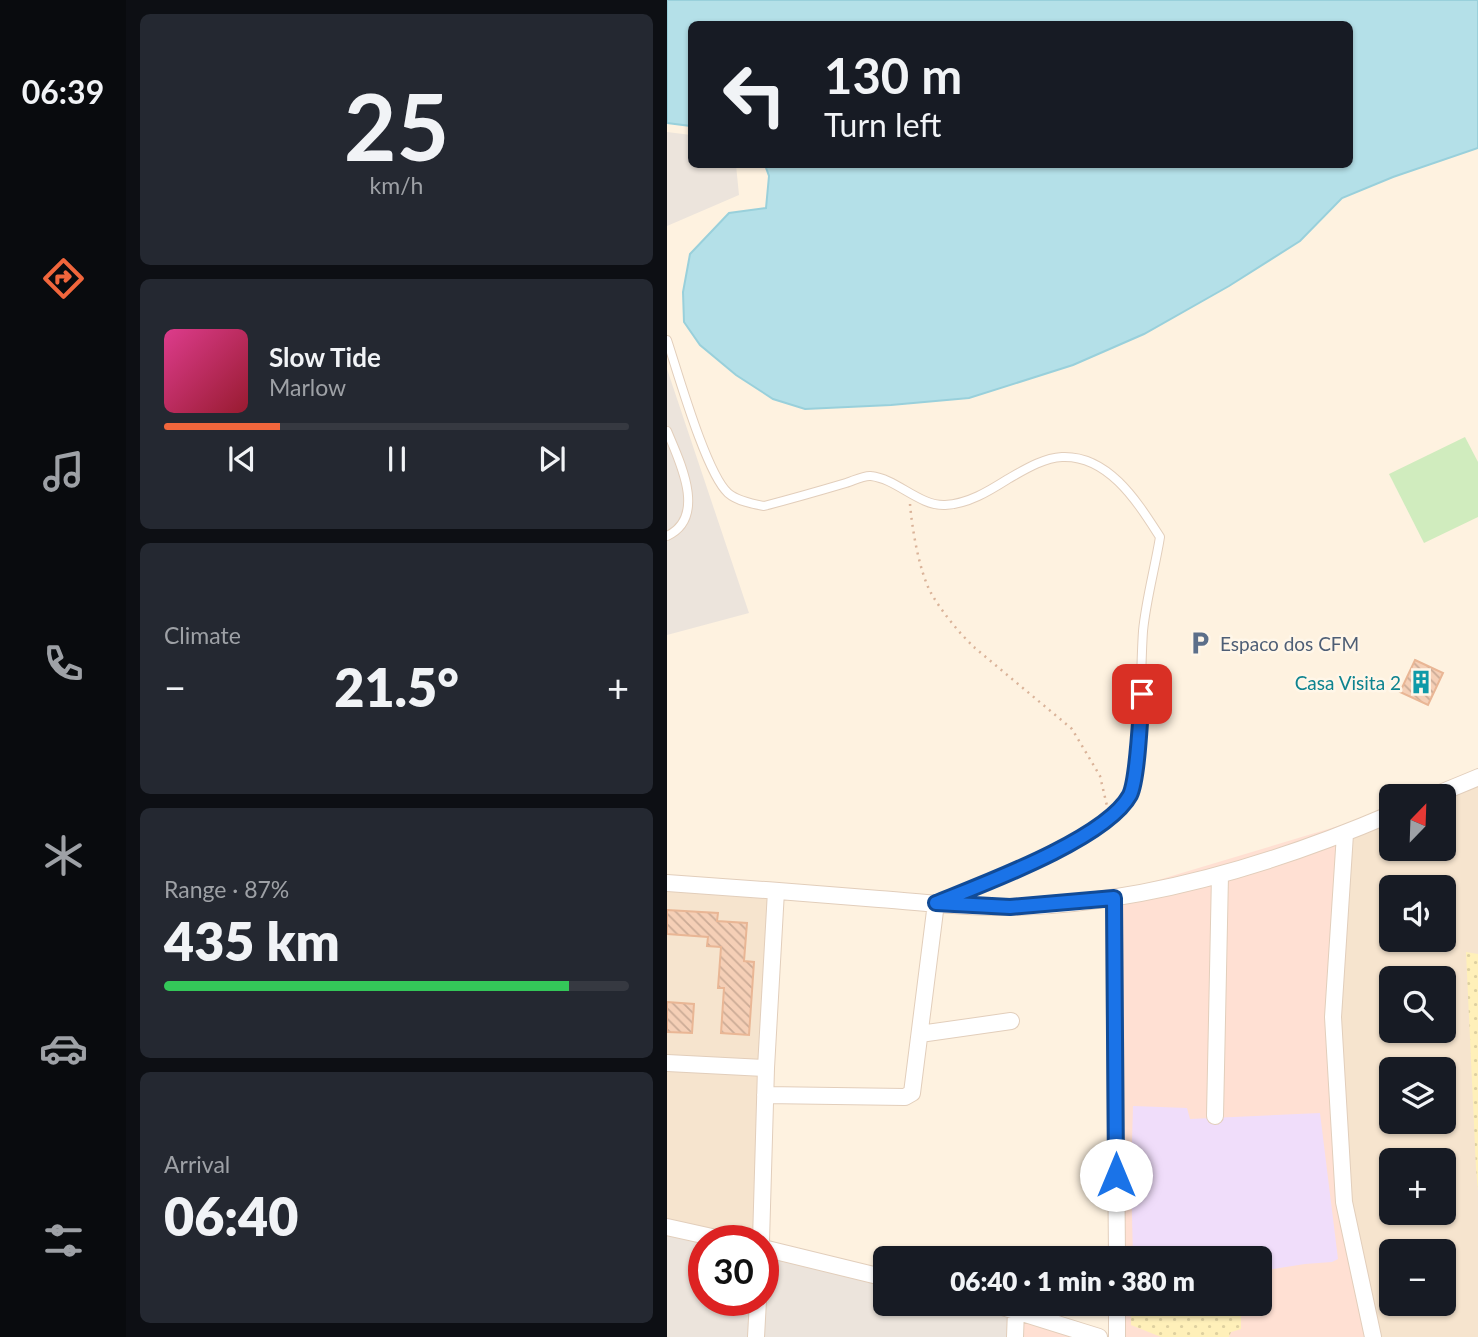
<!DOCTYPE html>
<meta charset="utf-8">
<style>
:root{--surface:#171b24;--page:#242831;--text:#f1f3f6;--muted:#9ea1a6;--line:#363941;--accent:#f1663c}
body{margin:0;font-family:Lato,sans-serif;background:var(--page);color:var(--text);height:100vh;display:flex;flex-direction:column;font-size:26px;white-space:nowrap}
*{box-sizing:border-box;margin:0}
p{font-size:23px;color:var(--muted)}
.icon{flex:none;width:38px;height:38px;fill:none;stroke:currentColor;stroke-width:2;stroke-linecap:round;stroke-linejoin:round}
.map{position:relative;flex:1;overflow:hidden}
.details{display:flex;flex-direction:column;gap:14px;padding:14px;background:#0d0f14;width:541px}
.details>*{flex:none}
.top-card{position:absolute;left:21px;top:21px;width:665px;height:147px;border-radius:10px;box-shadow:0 2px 5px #0004;background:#171b24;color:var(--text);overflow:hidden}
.needle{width:46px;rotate:23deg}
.fabs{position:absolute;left:712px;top:784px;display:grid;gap:14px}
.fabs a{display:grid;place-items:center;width:77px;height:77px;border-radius:10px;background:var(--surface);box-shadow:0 2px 5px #0004;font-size:35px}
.speed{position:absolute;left:21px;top:1225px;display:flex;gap:14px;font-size:35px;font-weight:700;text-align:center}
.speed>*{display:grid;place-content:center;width:91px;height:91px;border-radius:50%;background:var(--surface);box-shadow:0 2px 5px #0004;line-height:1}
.speed .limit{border:10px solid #d22;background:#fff;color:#111}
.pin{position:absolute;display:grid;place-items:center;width:60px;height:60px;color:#fff;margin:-30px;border-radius:14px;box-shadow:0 4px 10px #0006}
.me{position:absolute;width:77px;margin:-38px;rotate:0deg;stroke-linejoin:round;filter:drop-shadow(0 0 5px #0008)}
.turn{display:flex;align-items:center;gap:24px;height:147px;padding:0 21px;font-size:32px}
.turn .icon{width:91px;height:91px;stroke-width:2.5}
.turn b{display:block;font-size:49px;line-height:60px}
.big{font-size:52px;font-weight:800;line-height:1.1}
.details .tile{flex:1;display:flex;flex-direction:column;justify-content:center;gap:10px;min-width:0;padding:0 24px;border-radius:10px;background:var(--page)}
.details .dial{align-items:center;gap:0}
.dial b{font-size:91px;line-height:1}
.song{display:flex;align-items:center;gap:21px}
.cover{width:84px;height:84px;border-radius:10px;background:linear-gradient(135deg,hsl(330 70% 55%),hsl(350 70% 35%))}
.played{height:7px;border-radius:4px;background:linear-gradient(90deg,var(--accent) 25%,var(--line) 25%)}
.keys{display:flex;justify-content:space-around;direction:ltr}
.heat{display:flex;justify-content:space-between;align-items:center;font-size:38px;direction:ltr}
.charge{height:10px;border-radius:5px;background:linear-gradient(90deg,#34c759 87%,var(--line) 0)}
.trip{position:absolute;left:206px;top:1246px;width:399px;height:70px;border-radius:10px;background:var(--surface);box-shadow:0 2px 5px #0004;font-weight:800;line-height:70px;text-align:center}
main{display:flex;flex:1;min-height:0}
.tab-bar{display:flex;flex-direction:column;width:126px;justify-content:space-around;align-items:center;background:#090b0e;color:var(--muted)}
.tab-bar .icon{width:49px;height:49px}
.tab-bar .active{color:var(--accent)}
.tab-bar b{font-size:32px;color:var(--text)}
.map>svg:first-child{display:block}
.residential{fill:#f6e4ce;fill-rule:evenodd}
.commercial{fill:#ffe0d3}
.industrial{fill:#ece4dc}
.education{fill:#f0ddfa}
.sand{fill:url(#sand-dots)}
.garden{fill:#d0ecbe}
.water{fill:#b4e0e8;stroke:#99d0db;stroke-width:2}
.building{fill:url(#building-back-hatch);stroke:#e9b695;stroke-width:2}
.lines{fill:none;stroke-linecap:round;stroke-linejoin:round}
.lane-casing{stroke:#e2cebb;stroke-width:10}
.street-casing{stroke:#e2cebb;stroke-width:18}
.path{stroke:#dab399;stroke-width:2.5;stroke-dasharray:2 5;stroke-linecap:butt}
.lane{stroke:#fff;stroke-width:8}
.street{stroke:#fff;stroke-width:16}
.route-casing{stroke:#114b97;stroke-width:18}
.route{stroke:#1a73e8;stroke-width:12}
.labels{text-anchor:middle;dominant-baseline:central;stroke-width:5;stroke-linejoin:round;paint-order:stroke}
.service-label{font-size:19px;fill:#4e5e75;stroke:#fff6e8;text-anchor:start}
.culture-label{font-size:19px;fill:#0d838f;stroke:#fff6e8;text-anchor:end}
</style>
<main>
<nav class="tab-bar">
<b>06:39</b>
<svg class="icon active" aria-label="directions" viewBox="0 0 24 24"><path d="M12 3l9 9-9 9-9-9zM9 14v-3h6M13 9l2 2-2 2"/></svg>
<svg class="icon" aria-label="music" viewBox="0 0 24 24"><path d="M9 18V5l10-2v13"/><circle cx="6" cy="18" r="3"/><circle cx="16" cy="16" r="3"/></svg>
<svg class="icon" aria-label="phone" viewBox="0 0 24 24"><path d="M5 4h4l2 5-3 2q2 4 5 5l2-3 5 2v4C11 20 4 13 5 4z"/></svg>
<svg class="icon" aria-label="climate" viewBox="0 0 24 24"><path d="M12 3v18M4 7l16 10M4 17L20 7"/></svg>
<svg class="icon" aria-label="car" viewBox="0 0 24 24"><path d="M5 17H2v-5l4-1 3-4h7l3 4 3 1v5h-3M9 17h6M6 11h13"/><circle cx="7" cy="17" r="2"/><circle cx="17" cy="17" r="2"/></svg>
<svg class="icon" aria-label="filters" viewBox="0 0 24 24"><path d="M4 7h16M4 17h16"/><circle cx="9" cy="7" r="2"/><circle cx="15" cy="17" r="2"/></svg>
</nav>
<section class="details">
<div class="tile dial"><b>25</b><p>km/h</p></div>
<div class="tile">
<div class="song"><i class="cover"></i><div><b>Slow Tide</b><p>Marlow</p></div></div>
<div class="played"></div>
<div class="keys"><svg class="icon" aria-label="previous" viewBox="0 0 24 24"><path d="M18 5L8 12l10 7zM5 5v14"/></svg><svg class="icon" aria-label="pause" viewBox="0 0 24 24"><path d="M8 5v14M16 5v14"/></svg><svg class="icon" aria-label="next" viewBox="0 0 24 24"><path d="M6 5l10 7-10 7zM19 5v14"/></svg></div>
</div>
<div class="tile"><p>Climate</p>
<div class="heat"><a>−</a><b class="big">21.5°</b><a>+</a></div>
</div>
<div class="tile"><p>Range · 87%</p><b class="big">435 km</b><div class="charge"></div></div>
<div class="tile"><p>Arrival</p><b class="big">06:40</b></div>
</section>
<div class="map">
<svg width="812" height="1337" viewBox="0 0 812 1337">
<defs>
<pattern id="sand-dots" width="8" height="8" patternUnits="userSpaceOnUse" patternTransform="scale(1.75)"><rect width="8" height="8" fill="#fff0b9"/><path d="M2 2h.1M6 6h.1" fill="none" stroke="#ded0a0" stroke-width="1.8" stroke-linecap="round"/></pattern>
<pattern id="building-back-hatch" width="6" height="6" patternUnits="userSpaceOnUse" patternTransform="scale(1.75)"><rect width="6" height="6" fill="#f5cfb6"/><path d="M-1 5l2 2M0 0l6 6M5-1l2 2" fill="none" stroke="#cbab96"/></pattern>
</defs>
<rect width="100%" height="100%" fill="#fef2e0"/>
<path class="residential" d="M811 769V1337H697L663 1014 678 824 724 805V849H777V796H745ZM724 887H777V940H724ZM724 978H777V1031H724ZM724 1069H777V1122H724ZM724 1160H777V1213H724ZM724 1251H777V1304H724Z
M0 882 109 890 93 1241H71L0 1229Z"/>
<path class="commercial" d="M678 824 663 1014 697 1337H447V1304H593V1258H447L448 893Z
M348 1315 429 1337H346Z"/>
<path class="industrial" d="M0 132 24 135V164L69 165 72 195 0 226Z
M0 369 82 613 0 635Z
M0 1233 37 1242V1300H96V1256L219 1284V1304H302L348 1315 346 1337H0Z"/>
<path class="education" d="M466 1106 520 1108 523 1119 653 1113 671 1259 665 1262 638 1264 593 1271V1258H466L464 1175Z"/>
<path class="sand" d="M799 952 811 954V1191L809 1168Z
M464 1304H574V1329L564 1332 562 1337H494L464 1325Z"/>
<path class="garden" d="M798 437 811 462V517L757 543 722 474Z"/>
<path class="water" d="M0 0H811V148L726 177 675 198 633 241 562 286 477 334 406 365 302 398 224 405 138 409 106 399 69 375 33 345 17 322 16 292 23 254 62 213 99 208 102 176 98 165 682 164V24H24V126L0 123Z"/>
<path class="building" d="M748 660 776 673 761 705 733 692Z
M0 910 51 913 50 921 80 923 77 961 87 962 82 1035 54 1033 57 988H51L54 947 40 946 41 937 0 934Z
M0 1002 27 1004 25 1033 0 1032Z"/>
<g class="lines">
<g class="lane-casing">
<path id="lane" d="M0 340C11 373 39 473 61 493 70 501 86 504 97 506 124 499 152 491 179 483 186 481 197 475 204 476 230 479 252 506 278 505 301 504 322 491 341 479 357 470 376 458 395 457 442 455 471 503 493 537 488 568 479 600 476 631 473 677 475 723 468 768 466 776 466 788 463 795 442 837 321 882 276 900
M0 431C12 460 41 517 0 536"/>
</g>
<g class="street-casing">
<path id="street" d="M766 796 812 777
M678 834 666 1017 677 1202 706 1337
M0 883C71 888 141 893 212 899 256 902 301 908 345 907 475 904 605 865 724 814
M447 898 450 1258
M253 1034 344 1021
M0 1063 99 1068
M98 1095 238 1097 245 1093 269 903
M548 1116 553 875
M0 1227 63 1241
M94 1241 99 1068 109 891
M96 1248 219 1278
M326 1304 432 1337
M450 1304V1337
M89 1337 91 1300
M348 1337 349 1310"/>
</g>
<path class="path" d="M243 504C245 528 252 571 264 593 275 612 292 633 308 648L405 729 433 776 440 806"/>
<use href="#lane" class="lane"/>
<use href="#street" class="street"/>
</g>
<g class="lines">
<g class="route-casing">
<path id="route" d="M449 1175 447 898 343 907 269 903C316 884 439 839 463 795 471 778 473 716 475 694"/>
</g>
<use href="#route" class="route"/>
</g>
<defs>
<g id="parking-bare" transform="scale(1.89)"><path d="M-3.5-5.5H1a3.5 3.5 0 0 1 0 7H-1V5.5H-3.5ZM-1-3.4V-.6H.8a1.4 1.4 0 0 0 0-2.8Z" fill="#5c6f8a" stroke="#fff6e8" stroke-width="2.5" paint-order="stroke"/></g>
<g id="building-bare" transform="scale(1.89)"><path d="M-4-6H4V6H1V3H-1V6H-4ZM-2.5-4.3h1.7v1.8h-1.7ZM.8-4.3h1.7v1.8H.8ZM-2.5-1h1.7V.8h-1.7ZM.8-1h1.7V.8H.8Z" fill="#0f9aa8" stroke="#fff6e8" stroke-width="2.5" paint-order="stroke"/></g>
</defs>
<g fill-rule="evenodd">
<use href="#parking-bare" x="533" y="643"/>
<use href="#building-bare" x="754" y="682"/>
</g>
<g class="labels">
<g class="service-label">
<text x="553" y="643">Espaco dos CFM</text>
</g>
<g class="culture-label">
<text x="734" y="682">Casa Visita 2</text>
</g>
</g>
</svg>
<div class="fabs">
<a><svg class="needle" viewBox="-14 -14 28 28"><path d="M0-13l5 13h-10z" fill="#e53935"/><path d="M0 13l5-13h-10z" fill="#9ea1a6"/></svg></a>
<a><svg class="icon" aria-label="sound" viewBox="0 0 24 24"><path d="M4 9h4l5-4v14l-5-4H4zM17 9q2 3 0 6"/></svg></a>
<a><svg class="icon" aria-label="search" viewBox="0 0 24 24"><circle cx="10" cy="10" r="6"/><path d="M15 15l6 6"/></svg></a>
<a><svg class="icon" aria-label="layers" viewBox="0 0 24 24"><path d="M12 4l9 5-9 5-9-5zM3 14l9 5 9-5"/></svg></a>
<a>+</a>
<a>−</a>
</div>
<div class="speed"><div class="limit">30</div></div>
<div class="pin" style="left:475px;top:694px;background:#d93025"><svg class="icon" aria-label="arrive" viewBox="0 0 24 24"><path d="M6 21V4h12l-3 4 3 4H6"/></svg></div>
<svg class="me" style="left:449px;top:1175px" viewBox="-20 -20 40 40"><circle r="19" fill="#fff"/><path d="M0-13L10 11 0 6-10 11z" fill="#1a73e8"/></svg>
<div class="trip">06:40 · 1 min · 380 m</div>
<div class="top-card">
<div class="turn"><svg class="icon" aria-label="left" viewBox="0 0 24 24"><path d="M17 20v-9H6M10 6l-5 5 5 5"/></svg><div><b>130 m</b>Turn left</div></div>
</div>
</div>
</main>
